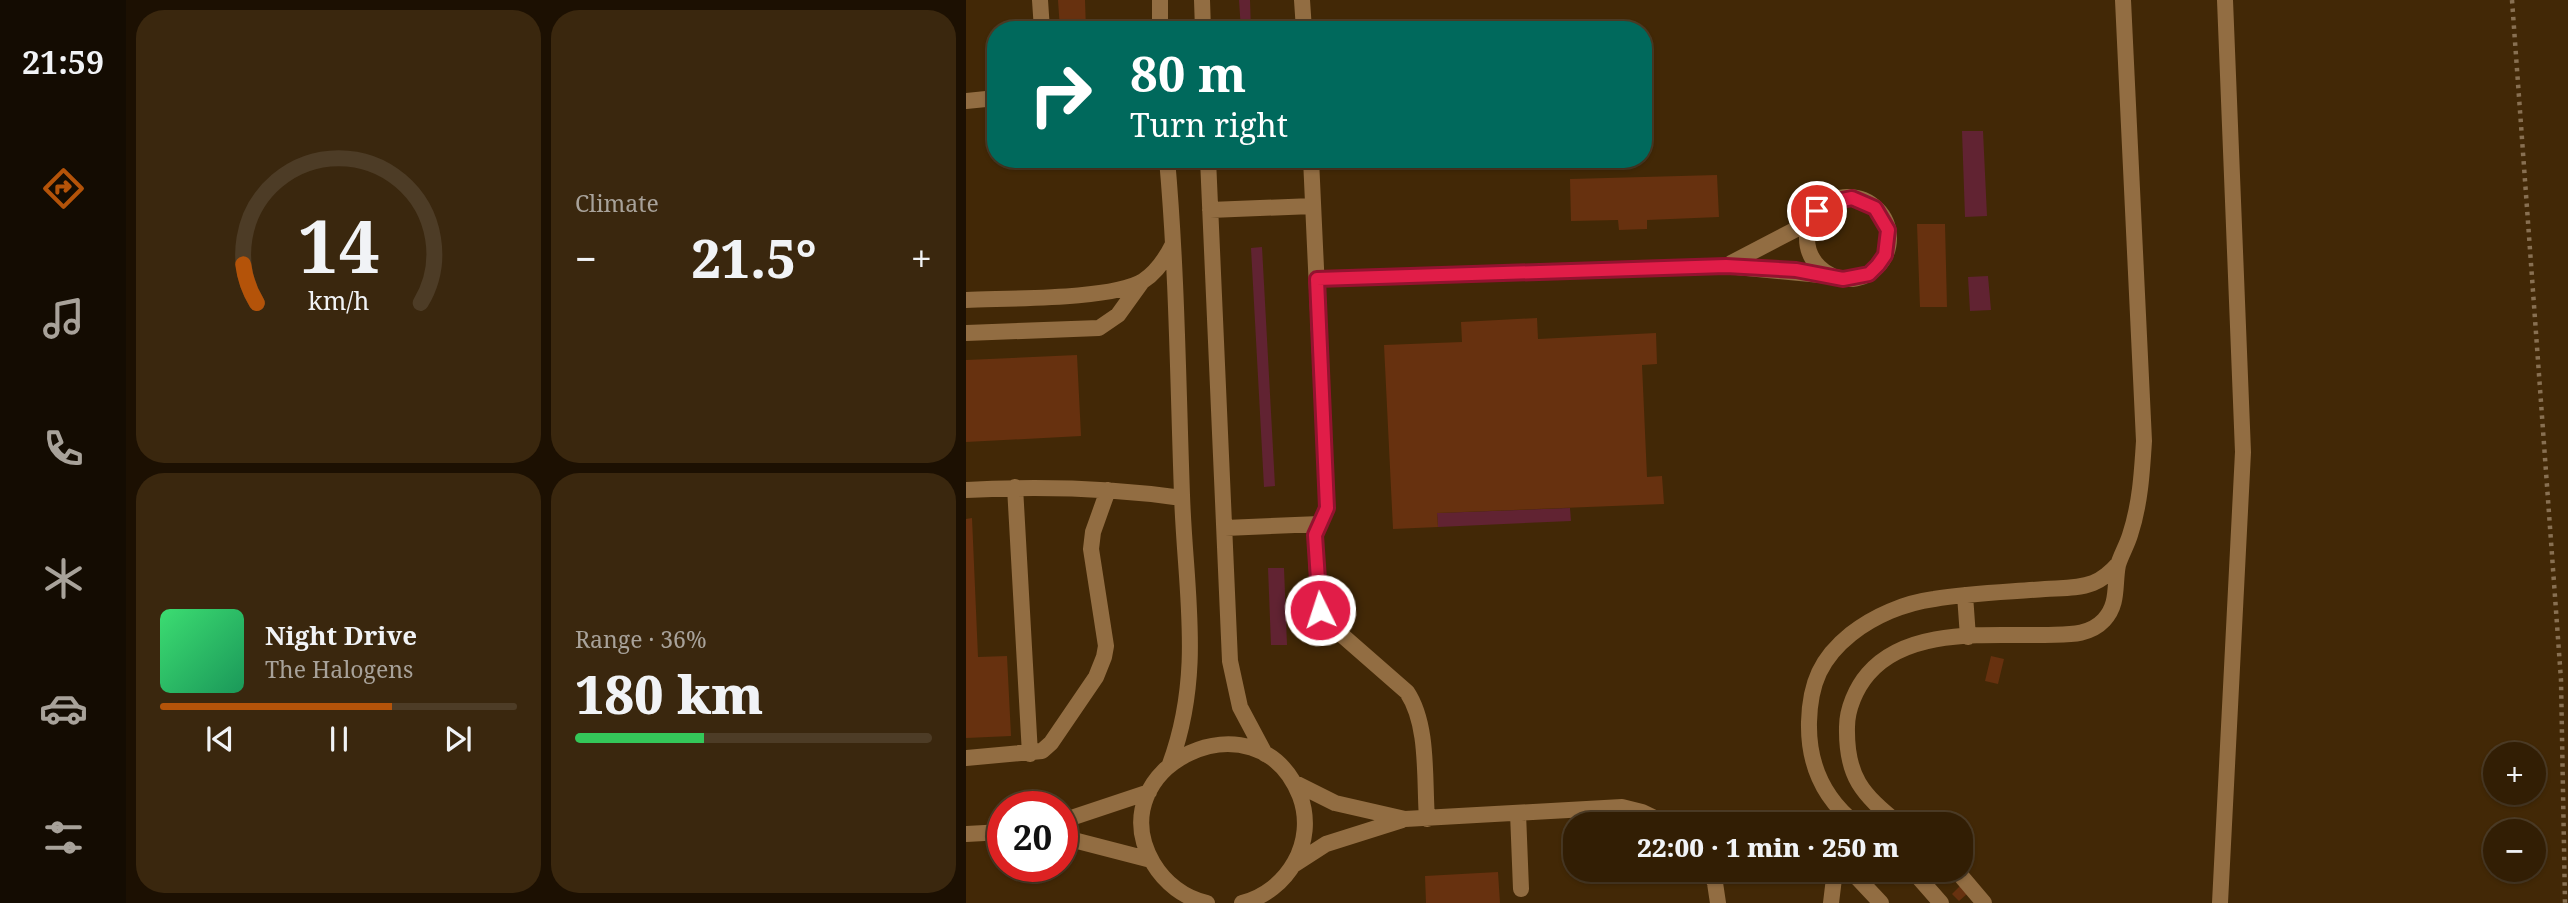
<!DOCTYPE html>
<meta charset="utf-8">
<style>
:root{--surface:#321e04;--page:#3a270e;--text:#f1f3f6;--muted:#a8a29a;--line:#4d3c26;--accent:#b45309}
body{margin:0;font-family:"Noto Serif",serif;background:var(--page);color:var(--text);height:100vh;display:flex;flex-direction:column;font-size:26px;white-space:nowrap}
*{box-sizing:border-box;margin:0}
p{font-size:23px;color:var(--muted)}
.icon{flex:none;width:38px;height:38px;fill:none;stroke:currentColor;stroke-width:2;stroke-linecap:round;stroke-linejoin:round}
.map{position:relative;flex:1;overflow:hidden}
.side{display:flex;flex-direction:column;gap:10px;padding:10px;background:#1c1002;width:840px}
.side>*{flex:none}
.top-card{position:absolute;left:21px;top:21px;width:665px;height:147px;border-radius:28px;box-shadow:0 2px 5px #0004,0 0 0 2px var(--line);background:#00695c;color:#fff;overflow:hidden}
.controls{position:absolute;left:1517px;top:742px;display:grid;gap:14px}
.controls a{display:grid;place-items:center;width:63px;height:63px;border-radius:50%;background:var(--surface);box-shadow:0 2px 5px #0004,0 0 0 2px var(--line);font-size:35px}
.speed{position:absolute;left:21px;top:791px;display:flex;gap:14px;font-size:35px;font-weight:700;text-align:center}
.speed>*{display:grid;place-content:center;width:91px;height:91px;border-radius:50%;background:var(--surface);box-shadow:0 2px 5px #0004,0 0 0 2px var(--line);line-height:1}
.speed .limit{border:10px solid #d22;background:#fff;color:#111}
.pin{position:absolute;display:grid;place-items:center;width:60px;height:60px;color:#fff;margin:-30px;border:4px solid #fff;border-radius:50%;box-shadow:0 2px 7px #0007}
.me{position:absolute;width:77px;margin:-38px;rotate:356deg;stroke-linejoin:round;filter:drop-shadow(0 0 5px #0008)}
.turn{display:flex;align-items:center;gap:24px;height:147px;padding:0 28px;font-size:32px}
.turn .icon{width:91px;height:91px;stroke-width:2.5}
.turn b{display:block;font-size:49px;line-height:60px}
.big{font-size:52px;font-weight:800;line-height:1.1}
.side .tile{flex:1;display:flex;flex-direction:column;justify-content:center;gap:10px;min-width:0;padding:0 24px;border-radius:28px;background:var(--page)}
.side .dial{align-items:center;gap:0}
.dial svg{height:182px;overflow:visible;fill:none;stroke:var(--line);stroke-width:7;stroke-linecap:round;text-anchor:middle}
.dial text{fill:var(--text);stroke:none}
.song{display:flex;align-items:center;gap:21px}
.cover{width:84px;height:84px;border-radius:10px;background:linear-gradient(135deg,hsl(140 70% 55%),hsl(150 70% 35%))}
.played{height:7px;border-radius:4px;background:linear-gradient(90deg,var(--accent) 65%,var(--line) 65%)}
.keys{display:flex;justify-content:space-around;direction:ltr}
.heat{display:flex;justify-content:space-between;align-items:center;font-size:38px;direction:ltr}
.charge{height:10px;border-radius:5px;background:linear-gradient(90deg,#34c759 36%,var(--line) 0)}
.side .tiles{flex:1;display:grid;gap:10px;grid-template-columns:repeat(2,1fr)}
.trip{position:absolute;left:597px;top:812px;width:410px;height:70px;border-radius:28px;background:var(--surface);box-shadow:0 2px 5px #0004,0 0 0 2px var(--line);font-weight:800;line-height:70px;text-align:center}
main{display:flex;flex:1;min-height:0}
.dock{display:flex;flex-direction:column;width:126px;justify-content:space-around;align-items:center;background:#140c02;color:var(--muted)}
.dock .icon{width:49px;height:49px}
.dock .active{color:var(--accent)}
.dock b{font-size:32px;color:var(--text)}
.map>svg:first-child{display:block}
.green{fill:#612332}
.building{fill:#67310f}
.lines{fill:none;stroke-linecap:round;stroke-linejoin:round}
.path{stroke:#887052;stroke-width:4.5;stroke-dasharray:3.5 5;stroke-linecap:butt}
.lane{stroke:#926d42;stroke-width:16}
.route-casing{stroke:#92132f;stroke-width:18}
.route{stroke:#e11d48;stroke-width:12}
</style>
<main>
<nav class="dock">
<b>21:59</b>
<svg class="icon active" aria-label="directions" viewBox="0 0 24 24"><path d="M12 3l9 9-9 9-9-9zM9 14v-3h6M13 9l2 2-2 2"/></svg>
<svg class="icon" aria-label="music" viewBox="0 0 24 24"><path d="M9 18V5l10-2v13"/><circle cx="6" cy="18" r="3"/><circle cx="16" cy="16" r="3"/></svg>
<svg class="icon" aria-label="phone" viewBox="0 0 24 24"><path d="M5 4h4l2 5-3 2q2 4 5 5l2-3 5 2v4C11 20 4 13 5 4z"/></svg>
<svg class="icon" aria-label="climate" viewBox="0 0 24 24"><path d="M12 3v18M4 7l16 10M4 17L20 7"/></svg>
<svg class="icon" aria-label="car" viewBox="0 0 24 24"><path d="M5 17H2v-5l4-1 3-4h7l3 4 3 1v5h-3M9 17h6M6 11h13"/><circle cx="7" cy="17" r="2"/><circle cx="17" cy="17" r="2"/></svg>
<svg class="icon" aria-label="filters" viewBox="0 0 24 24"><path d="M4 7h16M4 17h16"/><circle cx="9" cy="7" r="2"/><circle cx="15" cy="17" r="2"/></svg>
</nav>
<section class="side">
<div class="tiles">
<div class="tile dial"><svg viewBox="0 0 100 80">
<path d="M14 69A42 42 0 1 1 86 69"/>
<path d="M14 69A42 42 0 0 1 8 52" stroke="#b45309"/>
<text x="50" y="56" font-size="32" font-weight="700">14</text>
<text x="50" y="72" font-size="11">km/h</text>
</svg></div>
<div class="tile"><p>Climate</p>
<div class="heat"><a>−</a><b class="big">21.5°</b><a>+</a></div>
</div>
<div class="tile">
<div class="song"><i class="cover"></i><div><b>Night Drive</b><p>The Halogens</p></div></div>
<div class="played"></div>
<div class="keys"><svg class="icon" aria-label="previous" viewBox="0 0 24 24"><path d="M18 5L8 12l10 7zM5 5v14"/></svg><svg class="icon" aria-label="pause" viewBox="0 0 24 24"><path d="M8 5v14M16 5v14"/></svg><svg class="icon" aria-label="next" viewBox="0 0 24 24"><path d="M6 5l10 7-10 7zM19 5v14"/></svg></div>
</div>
<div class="tile"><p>Range · 36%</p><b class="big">180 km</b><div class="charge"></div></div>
</div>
</section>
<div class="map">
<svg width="1602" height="903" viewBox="0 0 1602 903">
<rect width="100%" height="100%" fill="#422806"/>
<path class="green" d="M273 0H284L285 30H275Z
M996 131H1017L1021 216 999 217Z
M296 247 309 486 298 487 285 248Z
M1022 276 1025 310 1004 311 1002 277Z
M604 508 605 521 472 527 471 513Z
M302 568H318L321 645H305Z"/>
<path class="building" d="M92 0H119L120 30H94Z
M751 175 753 217 681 220V229L653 230 652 220 605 221 604 179Z
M951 224H979L981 307H954Z
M571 318 572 339 690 333 691 364 676 365 681 477 696 476 698 504 471 513 472 527 427 529 418 345 496 342 495 322Z
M111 355 115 436 0 442V360Z
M6 518 12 657 41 656 45 736 0 738V519Z
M1025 656 1038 659 1032 684 1019 681Z
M964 870H977L979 871 972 878Z
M532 872 534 903H460L459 876Z
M994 886 1001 894 993 901 986 894Z"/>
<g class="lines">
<path class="path" d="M1546 0 1595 680 1599 903"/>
<path class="lane" d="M74 0 76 30
M194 0V30
M236 0 237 30
M336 0 338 30
M0 101 30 98
M201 159C211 271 212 383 216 495 219 590 238 672 204 764
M242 159 264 661 274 707 299 754
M345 159 361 508 349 535 353 610 361 622 441 692C463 725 458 779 461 819
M841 238a41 41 0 1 1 82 0a41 41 0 1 1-82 0Z
M244 210 347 206
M765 263 844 222
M351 279 760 266 865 276
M0 300C40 298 146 300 177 281 191 272 200 258 207 244
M0 333 133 328 152 315 175 283
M49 487 64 754
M0 490C72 486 144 488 216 498
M259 528 354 524
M999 595 1002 637
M0 758 76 751 85 743 130 677 138 657 140 646 125 549 127 532 142 490
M329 783 369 803 439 819 656 807 676 812 701 824
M552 813 555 889
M96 821 183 792
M890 824C857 798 842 764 843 722 844 683 855 658 885 634 908 616 938 603 968 599 1004 593 1042 592 1079 589 1095 588 1112 589 1127 583 1137 579 1145 572 1152 564
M933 824C896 794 880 777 881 727 881 709 890 688 902 674 942 627 1021 636 1078 635 1099 634 1122 637 1138 620 1153 604 1148 585 1152 565 1155 555 1161 545 1164 535 1174 505 1176 473 1178 441L1157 0
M0 834 37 832
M96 837 185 860
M329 864 360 844 436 820
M743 870 749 883 752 903
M884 870 915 903
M946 870 975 903
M990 870 1018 903
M241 903C218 898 199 883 187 863 131 766 292 689 334 796 351 842 322 891 276 903
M865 903 869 870
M1254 903 1277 452 1259 0"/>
</g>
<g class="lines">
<g class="route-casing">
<path id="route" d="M354 610 349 535 361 508 351 279 760 266 830 270 877 279 903 274 912 265 919 255 922 230 909 208 886 198 861 203 851 211"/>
</g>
<use href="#route" class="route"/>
</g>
</svg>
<div class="controls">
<a>+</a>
<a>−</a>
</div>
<div class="speed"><div class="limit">20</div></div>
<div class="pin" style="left:851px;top:211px;background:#d93025"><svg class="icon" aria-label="arrive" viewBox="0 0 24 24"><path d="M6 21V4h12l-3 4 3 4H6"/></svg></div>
<svg class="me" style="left:354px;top:610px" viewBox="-20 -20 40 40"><circle r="17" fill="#e11d48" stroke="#fff" stroke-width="3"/><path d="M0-11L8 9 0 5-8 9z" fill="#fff"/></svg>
<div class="trip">22:00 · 1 min · 250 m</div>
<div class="top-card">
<div class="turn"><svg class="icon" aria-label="right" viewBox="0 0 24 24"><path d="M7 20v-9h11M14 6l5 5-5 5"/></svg><div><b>80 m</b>Turn right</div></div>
</div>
</div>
</main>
